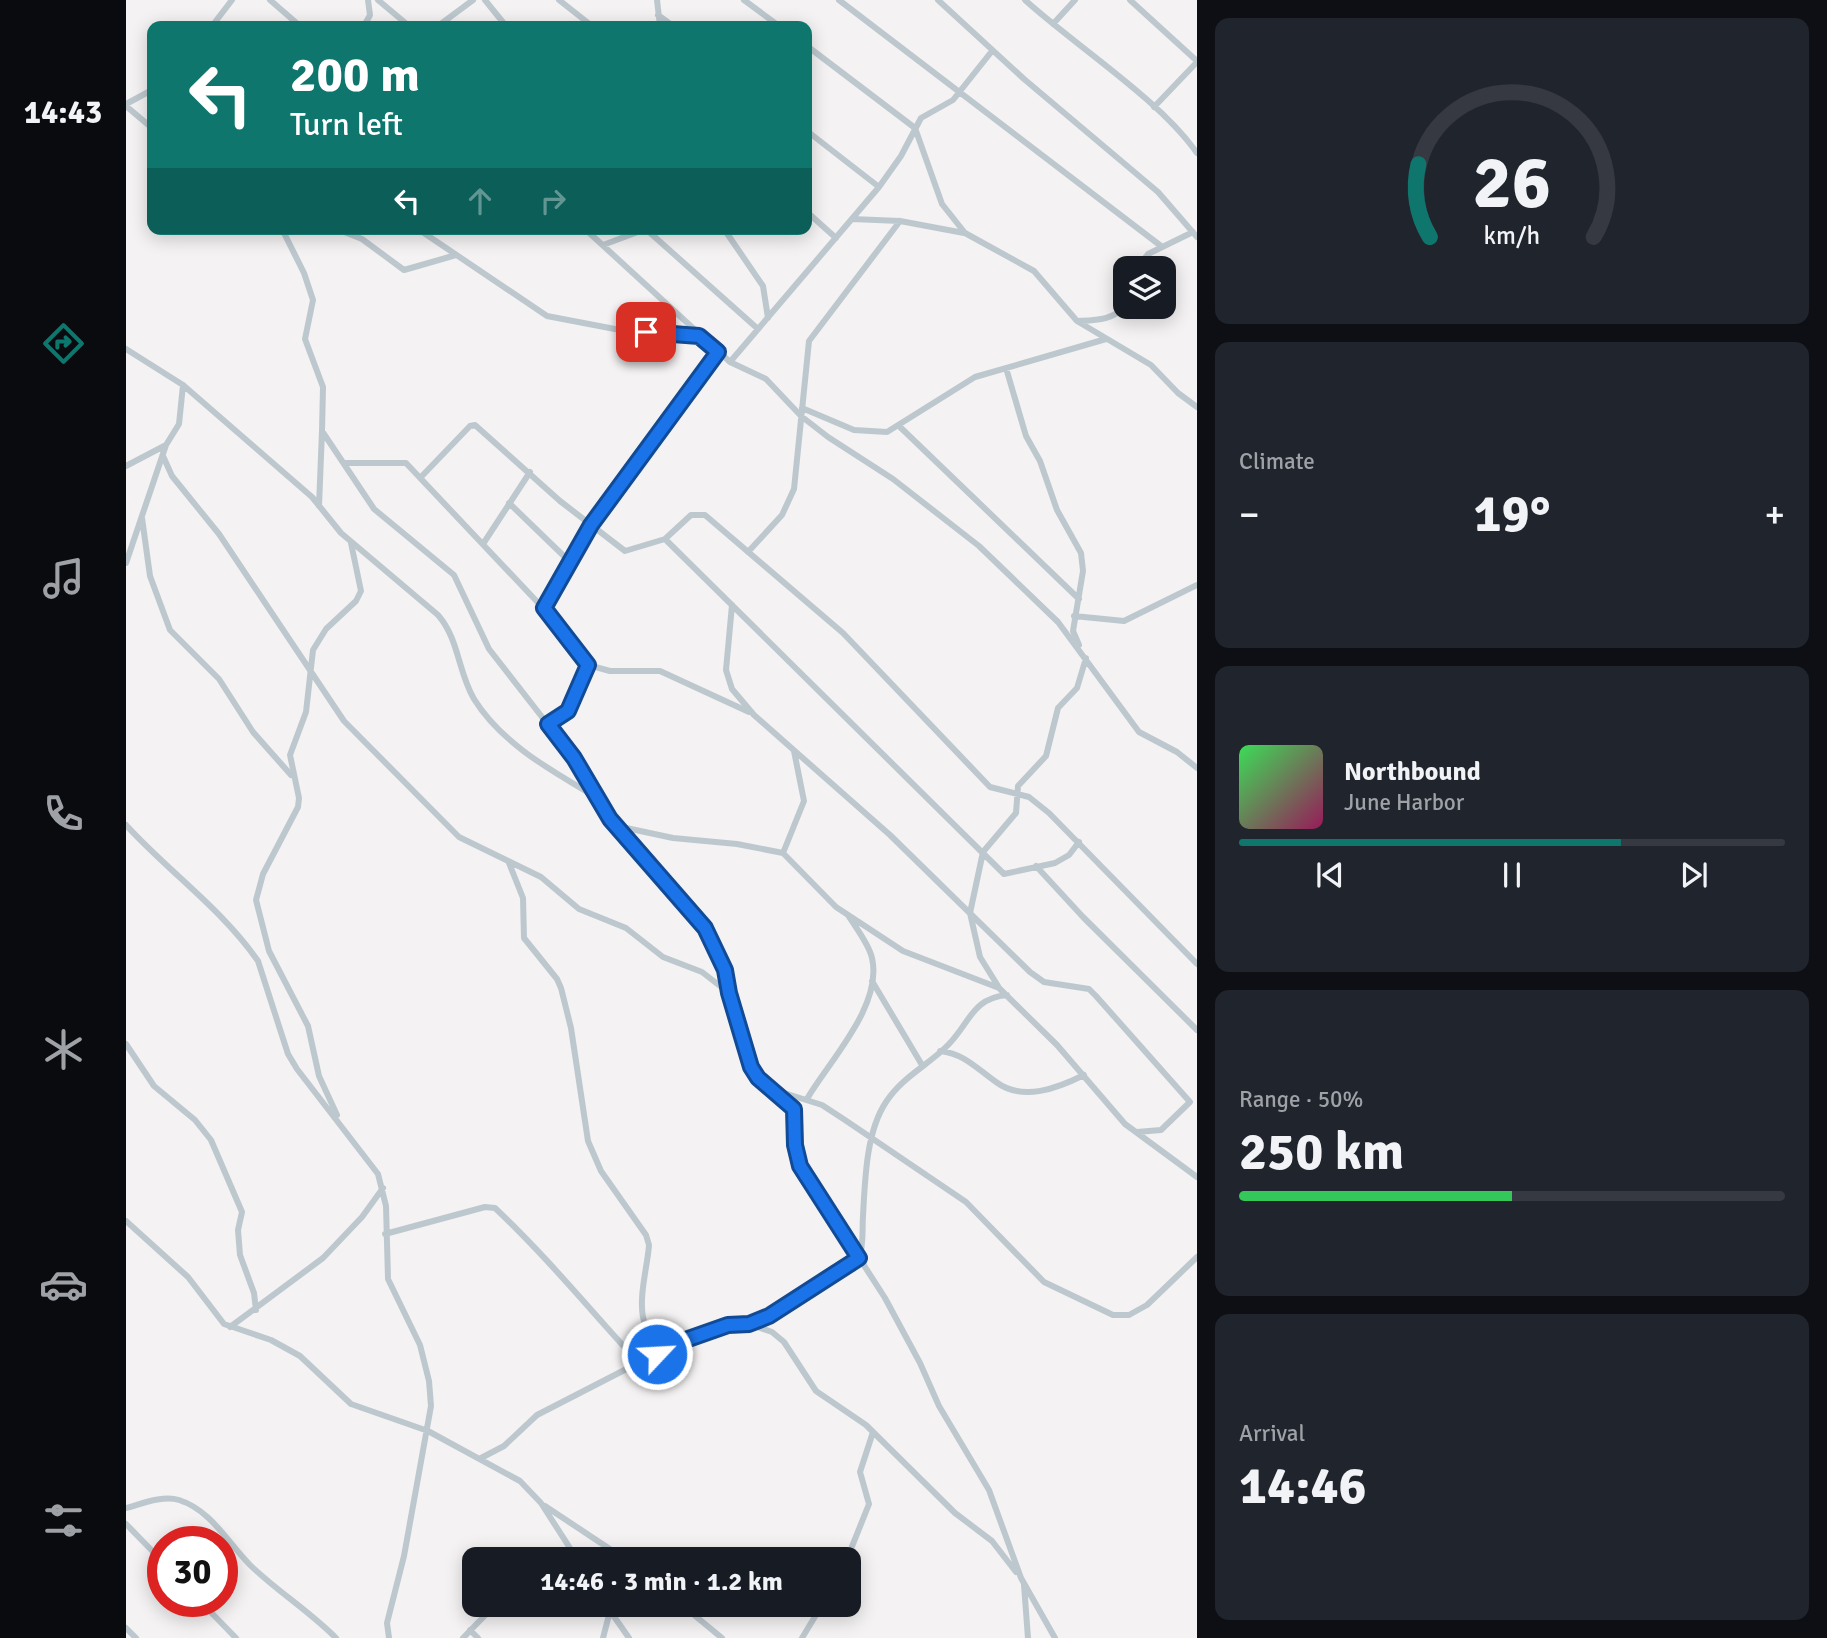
<!DOCTYPE html>
<meta charset="utf-8">
<style>
:root{--surface:#171b24;--page:#20242c;--text:#f1f3f6;--muted:#9ea1a6;--line:#363941;--accent:#0f766e}
body{margin:0;font-family:Signika,sans-serif;background:var(--page);color:var(--text);height:100vh;display:flex;flex-direction:column;font-size:26px;white-space:nowrap}
*{box-sizing:border-box;margin:0}
p{font-size:23px;color:var(--muted)}
.icon{flex:none;width:38px;height:38px;fill:none;stroke:currentColor;stroke-width:2;stroke-linecap:round;stroke-linejoin:round}
.map{position:relative;flex:1;overflow:hidden}
.drawer{display:flex;flex-direction:column;gap:18px;padding:18px;background:#0d0f14;width:630px}
.drawer>*{flex:none}
.top-card{position:absolute;left:21px;top:21px;width:665px;height:214px;border-radius:14px;box-shadow:0 4px 18px #0003;background:#0f766e;color:#fff;overflow:hidden}
.fabs{position:absolute;left:987px;top:256px;display:grid;gap:14px}
.fabs a{display:grid;place-items:center;width:63px;height:63px;border-radius:14px;background:var(--surface);box-shadow:0 4px 18px #0003;font-size:35px}
.speed{position:absolute;left:21px;top:1526px;display:flex;gap:14px;font-size:35px;font-weight:700;text-align:center}
.speed>*{display:grid;place-content:center;width:91px;height:91px;border-radius:50%;background:var(--surface);box-shadow:0 4px 18px #0003;line-height:1}
.speed .limit{border:10px solid #d22;background:#fff;color:#111}
.pin{position:absolute;display:grid;place-items:center;width:60px;height:60px;color:#fff;margin:-30px;border-radius:14px;box-shadow:0 4px 10px #0006}
.me{position:absolute;width:77px;margin:-38px;rotate:65deg;stroke-linejoin:round;filter:drop-shadow(0 0 5px #0008)}
.turn{display:flex;align-items:center;gap:24px;height:147px;padding:0 28px;font-size:32px}
.turn .icon{width:91px;height:91px;stroke-width:2.5}
.turn b{display:block;font-size:49px;line-height:60px}
.lanes{display:flex;align-items:center;height:66px;padding:0 28px;background:#0003;justify-content:center;gap:35px;direction:ltr}
.lanes .off{opacity:.35}
.big{font-size:52px;font-weight:800;line-height:1.1}
.drawer .tile{flex:1;display:flex;flex-direction:column;justify-content:center;gap:10px;min-width:0;padding:0 24px;border-radius:14px;background:var(--page)}
.drawer .dial{align-items:center;gap:0}
.dial svg{height:182px;overflow:visible;fill:none;stroke:var(--line);stroke-width:7;stroke-linecap:round;text-anchor:middle}
.dial text{fill:var(--text);stroke:none}
.song{display:flex;align-items:center;gap:21px}
.cover{width:84px;height:84px;border-radius:10px;background:linear-gradient(135deg,hsl(130 70% 55%),hsl(330 70% 35%))}
.played{height:7px;border-radius:4px;background:linear-gradient(90deg,var(--accent) 70%,var(--line) 70%)}
.keys{display:flex;justify-content:space-around;direction:ltr}
.heat{display:flex;justify-content:space-between;align-items:center;font-size:38px;direction:ltr}
.charge{height:10px;border-radius:5px;background:linear-gradient(90deg,#34c759 50%,var(--line) 0)}
.trip{position:absolute;left:336px;top:1547px;width:399px;height:70px;border-radius:14px;background:var(--surface);box-shadow:0 4px 18px #0003;font-weight:800;line-height:70px;text-align:center}
main{display:flex;flex:1;min-height:0}
.tab-bar{display:flex;flex-direction:column;width:126px;justify-content:space-around;align-items:center;background:#090b0e;color:var(--muted)}
.tab-bar .icon{width:49px;height:49px}
.tab-bar .active{color:var(--accent)}
.tab-bar b{font-size:32px;color:var(--text)}
.map>svg:first-child{display:block}
.lines{fill:none;stroke-linecap:round;stroke-linejoin:round}
.minor{stroke:#bdc8ce;stroke-width:6}
.route-casing{stroke:#114b97;stroke-width:18}
.route{stroke:#1a73e8;stroke-width:12}
</style>
<main>
<nav class="tab-bar">
<b>14:43</b>
<svg class="icon active" aria-label="directions" viewBox="0 0 24 24"><path d="M12 3l9 9-9 9-9-9zM9 14v-3h6M13 9l2 2-2 2"/></svg>
<svg class="icon" aria-label="music" viewBox="0 0 24 24"><path d="M9 18V5l10-2v13"/><circle cx="6" cy="18" r="3"/><circle cx="16" cy="16" r="3"/></svg>
<svg class="icon" aria-label="phone" viewBox="0 0 24 24"><path d="M5 4h4l2 5-3 2q2 4 5 5l2-3 5 2v4C11 20 4 13 5 4z"/></svg>
<svg class="icon" aria-label="climate" viewBox="0 0 24 24"><path d="M12 3v18M4 7l16 10M4 17L20 7"/></svg>
<svg class="icon" aria-label="car" viewBox="0 0 24 24"><path d="M5 17H2v-5l4-1 3-4h7l3 4 3 1v5h-3M9 17h6M6 11h13"/><circle cx="7" cy="17" r="2"/><circle cx="17" cy="17" r="2"/></svg>
<svg class="icon" aria-label="filters" viewBox="0 0 24 24"><path d="M4 7h16M4 17h16"/><circle cx="9" cy="7" r="2"/><circle cx="15" cy="17" r="2"/></svg>
</nav>
<div class="map">
<svg width="1071" height="1638" viewBox="0 0 1071 1638">
<rect width="100%" height="100%" fill="#f4f2f2"/>
<g class="lines">
<path class="minor" d="M144 0 174 26
M252 0 283 26
M359 0 380 26
M433 0 466 26
M531 0 534 26
M618 0 653 26
M713 0 1035 246
M812 0 898 79 1032 192 1071 237
M899 0C951 47 1032 98 1071 153
M1004 0 1071 61
M532 15 547 26
M927 24 949 0
M86 26 106 0
M238 26 244 15 242 0
M312 26 347 0
M681 46 789 128 816 204 839 233 908 271 951 321 1025 365 1052 393 1071 407
M0 104 26 90
M0 106 26 128
M1028 107 1071 62
M681 131 753 187
M681 212 710 238
M726 219 774 221 838 233
M156 229 178 273 187 300 179 339 197 387 196 431 248 509 328 575 363 649 448 758 484 819 578 928 599 970 603 993 625 1067 632 1078 668 1109 669 1145 674 1166 759 1298 794 1363 813 1406 863 1490 895 1578 929 1638
M211 229 236 239 278 270 330 255
M292 229 421 316 494 330 573 336
M459 229 604 362 640 379 675 416 702 437 767 479 853 546 932 622 1013 732 1051 752 1071 768
M598 229 637 286 642 318
M477 245 517 230 522 231 632 329
M1011 268 1022 254 1067 232
M952 321C971 320 987 320 999 306
M0 349 57 385 186 497 215 533 312 615C333 639 332 672 348 699 376 744 426 771 470 797
M604 362 753 187 775 156 795 118 827 100 866 51
M880 368 900 436 914 461 931 510 955 553 957 571 947 631 953 645
M676 408 728 430 761 432 849 377 980 339
M773 426 953 599
M37 456 46 476 93 534 218 721 333 837 415 877 453 909 500 928 537 957 576 972 603 993
M219 463H280L417 608 462 665 484 671H534L623 712
M0 466 40 445
M295 477 344 426 349 425 434 501 499 551 539 539 565 515H579L717 633 864 787 903 797 923 813 1071 964
M383 503 444 562
M193 506 196 431
M16 518 24 576 44 630 93 679 127 732 165 775
M539 539 878 874 929 863 943 855 953 842
M357 544 404 472
M622 552 656 515 668 489 683 341 774 221
M0 563 40 445 53 424 57 385
M606 605 600 670 606 689 628 715 764 835 904 972 918 982 963 989 970 996 1064 1102
M417 608 465 525 591 352
M948 616 998 621 1071 585
M423 724 442 711 462 665
M0 825C43 872 95 908 132 961L162 1054 171 1069 252 1174 260 1206 262 1279 294 1345 303 1381 305 1406 278 1556 261 1623 263 1638
M491 826 547 838 611 844 657 853 710 907 777 951 873 988 931 1045 999 1124 1071 1177
M657 853 678 801 668 751
M383 863 397 898 398 938 431 979 435 988 445 1028 462 1141 475 1171 520 1235 523 1245C521 1277 498 1339 547 1344
M910 866 957 917 1071 1030
M746 981 796 1065
M872 986 854 957 844 913 857 852 890 813 892 786 920 756 932 708 951 688 960 658
M0 1044 28 1086 69 1120 85 1140 116 1212 112 1230 114 1255 128 1293 130 1310
M814 1051C839 1054 850 1068 870 1082 897 1102 932 1088 958 1075
M655 1092 696 1105 719 1120 840 1202 918 1282 987 1315H1003L1021 1305 1071 1257
M681 1099C703 1061 757 1006 746 958 743 944 730 928 722 915
M211 1115 193 1076 182 1026 143 951 130 900 137 874 172 807 173 798 164 755 180 712 187 650 200 629 230 601 235 591 225 543
M1011 1132 1035 1130 1064 1102
M0 1221 62 1277 98 1324 145 1340 174 1356 225 1404 302 1431 394 1481 415 1503 451 1559
M259 1234 359 1207 369 1208C421 1257 465 1311 513 1363
M625 1323 658 1309 733 1258C738 1245 736 1230 737 1216 739 1180 740 1132 760 1102 777 1076 803 1065 823 1044 844 1022 847 998 881 995
M104 1327 197 1258 236 1217 257 1188
M355 1458 378 1446 411 1415 549 1344 602 1325 623 1324 646 1332 658 1342 690 1391 740 1425 829 1513 866 1541 890 1572
M419 1506 499 1559
M0 1508C15 1504 37 1495 53 1500 85 1510 102 1543 124 1565 151 1591 183 1611 210 1638
M0 1524 37 1562
M721 1559 743 1504 734 1472 747 1432
M898 1585 902 1638
M74 1601 110 1638
M480 1605 503 1638
M556 1605 596 1638
M0 1628 10 1638
M344 1630 352 1638
M337 1638 369 1605
M477 1638 484 1611
M676 1638 696 1605"/>
</g>
<g class="lines">
<g class="route-casing">
<path id="route" d="M520 332 573 336 592 352 465 525 418 608 462 665 442 711 422 724 448 758 484 819 579 928 599 970 603 993 625 1067 632 1078 668 1109 669 1145 674 1166 733 1258 643 1316 623 1324 602 1325 548 1344 531 1354"/>
</g>
<use href="#route" class="route"/>
</g>
</svg>
<div class="fabs">
<a><svg class="icon" aria-label="layers" viewBox="0 0 24 24"><path d="M12 4l9 5-9 5-9-5zM3 14l9 5 9-5"/></svg></a>
</div>
<div class="speed"><div class="limit">30</div></div>
<div class="pin" style="left:520px;top:332px;background:#d93025"><svg class="icon" aria-label="arrive" viewBox="0 0 24 24"><path d="M6 21V4h12l-3 4 3 4H6"/></svg></div>
<svg class="me" style="left:531px;top:1354px" viewBox="-20 -20 40 40"><circle r="17" fill="#1a73e8" stroke="#fff" stroke-width="3"/><path d="M0-11L8 9 0 5-8 9z" fill="#fff"/></svg>
<div class="trip">14:46 · 3 min · 1.2 km</div>
<div class="top-card">
<div class="turn"><svg class="icon" aria-label="left" viewBox="0 0 24 24"><path d="M17 20v-9H6M10 6l-5 5 5 5"/></svg><div><b>200 m</b>Turn left</div></div>
<div class="lanes"><svg class="icon" aria-label="left" viewBox="0 0 24 24"><path d="M17 20v-9H6M10 6l-5 5 5 5"/></svg><svg class="icon off" aria-label="ahead" viewBox="0 0 24 24"><path d="M12 20V5M6 11l6-6 6 6"/></svg><svg class="icon off" aria-label="right" viewBox="0 0 24 24"><path d="M7 20v-9h11M14 6l5 5-5 5"/></svg></div>
</div>
</div>
<section class="drawer">
<div class="tile dial"><svg viewBox="0 0 100 80">
<path d="M14 69A42 42 0 1 1 86 69"/>
<path d="M14 69A42 42 0 0 1 9 37" stroke="#0f766e"/>
<text x="50" y="56" font-size="32" font-weight="700">26</text>
<text x="50" y="72" font-size="11">km/h</text>
</svg></div>
<div class="tile"><p>Climate</p>
<div class="heat"><a>−</a><b class="big">19°</b><a>+</a></div>
</div>
<div class="tile">
<div class="song"><i class="cover"></i><div><b>Northbound</b><p>June Harbor</p></div></div>
<div class="played"></div>
<div class="keys"><svg class="icon" aria-label="previous" viewBox="0 0 24 24"><path d="M18 5L8 12l10 7zM5 5v14"/></svg><svg class="icon" aria-label="pause" viewBox="0 0 24 24"><path d="M8 5v14M16 5v14"/></svg><svg class="icon" aria-label="next" viewBox="0 0 24 24"><path d="M6 5l10 7-10 7zM19 5v14"/></svg></div>
</div>
<div class="tile"><p>Range · 50%</p><b class="big">250 km</b><div class="charge"></div></div>
<div class="tile"><p>Arrival</p><b class="big">14:46</b></div>
</section>
</main>
